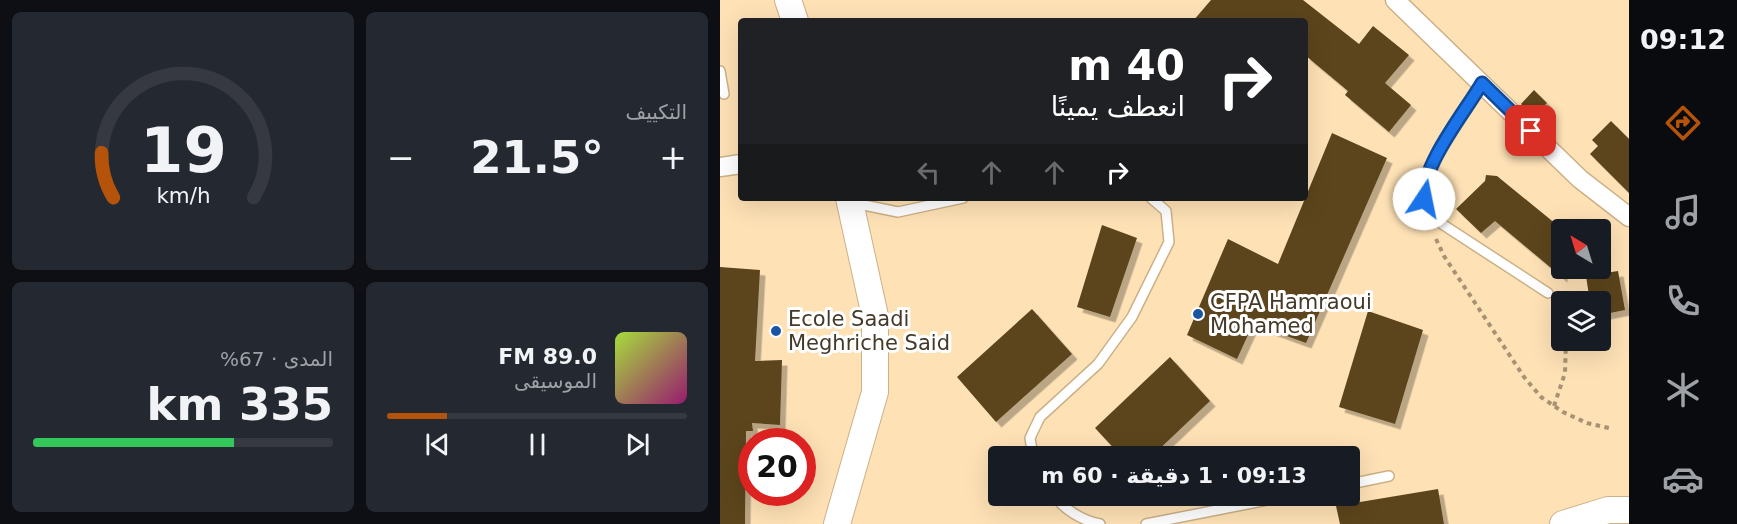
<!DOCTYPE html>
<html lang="ar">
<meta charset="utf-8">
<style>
:root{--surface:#171b24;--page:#242831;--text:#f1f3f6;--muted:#9ea1a6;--line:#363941;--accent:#b45309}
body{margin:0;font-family:"DejaVu Sans",Vazirmatn,sans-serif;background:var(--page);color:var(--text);direction:rtl;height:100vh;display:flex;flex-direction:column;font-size:22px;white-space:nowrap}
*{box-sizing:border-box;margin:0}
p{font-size:20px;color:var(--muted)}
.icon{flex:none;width:33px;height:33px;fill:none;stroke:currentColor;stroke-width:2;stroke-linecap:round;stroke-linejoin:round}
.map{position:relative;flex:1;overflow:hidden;direction:ltr}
.details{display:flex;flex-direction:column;gap:12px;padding:12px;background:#0d0f14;width:720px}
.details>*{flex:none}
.top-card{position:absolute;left:18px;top:18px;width:570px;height:183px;border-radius:6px;box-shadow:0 6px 24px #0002;direction:rtl;background:#202124;color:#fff;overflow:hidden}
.needle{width:39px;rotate:322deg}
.fabs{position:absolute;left:831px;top:219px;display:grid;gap:12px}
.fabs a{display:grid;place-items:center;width:60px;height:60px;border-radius:6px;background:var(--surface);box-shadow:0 6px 24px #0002;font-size:30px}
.speed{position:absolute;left:18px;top:428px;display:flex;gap:12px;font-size:30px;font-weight:700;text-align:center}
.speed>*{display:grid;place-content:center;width:78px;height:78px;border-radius:50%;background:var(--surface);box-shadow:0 6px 24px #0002;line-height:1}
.speed .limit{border:9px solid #d22;background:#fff;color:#111}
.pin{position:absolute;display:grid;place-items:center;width:51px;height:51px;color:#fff;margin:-26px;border-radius:12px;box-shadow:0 3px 9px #0006}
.me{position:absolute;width:66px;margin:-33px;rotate:11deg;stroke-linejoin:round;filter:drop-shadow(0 0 4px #0008)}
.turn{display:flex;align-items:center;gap:21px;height:126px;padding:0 24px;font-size:27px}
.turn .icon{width:78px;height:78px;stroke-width:2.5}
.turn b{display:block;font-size:42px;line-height:51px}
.lanes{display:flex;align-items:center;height:57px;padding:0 24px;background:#0003;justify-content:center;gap:30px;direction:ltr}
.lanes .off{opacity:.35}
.big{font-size:45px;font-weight:700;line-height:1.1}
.details .widget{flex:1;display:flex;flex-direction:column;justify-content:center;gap:9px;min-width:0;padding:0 21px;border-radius:9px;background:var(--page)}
.details .dial{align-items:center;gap:0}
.dial svg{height:156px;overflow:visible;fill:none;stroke:var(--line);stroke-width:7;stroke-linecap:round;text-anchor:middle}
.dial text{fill:var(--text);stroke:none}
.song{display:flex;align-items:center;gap:18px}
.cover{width:72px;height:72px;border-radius:9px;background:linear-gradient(135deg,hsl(80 70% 55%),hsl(320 70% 35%))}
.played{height:6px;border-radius:3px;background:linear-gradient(90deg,var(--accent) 20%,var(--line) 20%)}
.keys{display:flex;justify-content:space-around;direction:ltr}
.heat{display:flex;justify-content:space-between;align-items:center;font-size:33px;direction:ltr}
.charge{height:9px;border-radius:4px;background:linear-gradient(90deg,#34c759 67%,var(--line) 0)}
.details .tiles{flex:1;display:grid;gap:12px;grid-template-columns:repeat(2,1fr)}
.trip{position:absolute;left:268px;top:446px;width:372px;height:60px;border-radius:6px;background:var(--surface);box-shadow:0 6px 24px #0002;font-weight:700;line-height:60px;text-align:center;direction:rtl}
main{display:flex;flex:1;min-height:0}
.tabs{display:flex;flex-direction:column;width:108px;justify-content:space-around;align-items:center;background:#090b0e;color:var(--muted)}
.tabs .icon{width:42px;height:42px}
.tabs .selected{color:var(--accent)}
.tabs b{font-size:27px;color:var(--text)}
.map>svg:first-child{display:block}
.building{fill:#5b451f;filter:url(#shadow)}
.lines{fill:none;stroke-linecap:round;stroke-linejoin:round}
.lane-casing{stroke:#ccb086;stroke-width:12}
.street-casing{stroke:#ccb086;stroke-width:21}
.secondary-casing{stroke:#ccb086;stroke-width:28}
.path{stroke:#a89273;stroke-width:4;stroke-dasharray:4.5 4.5;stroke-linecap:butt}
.lane{stroke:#fff;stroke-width:9}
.street{stroke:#fff;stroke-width:18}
.secondary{stroke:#fff;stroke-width:26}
.route-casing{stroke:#114b97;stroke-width:15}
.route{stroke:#1a73e8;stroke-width:10}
.poi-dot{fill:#1a54a5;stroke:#fff;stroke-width:2}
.labels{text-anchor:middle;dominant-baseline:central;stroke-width:6;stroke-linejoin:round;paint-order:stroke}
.poi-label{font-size:21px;fill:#453928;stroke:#fff;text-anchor:start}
</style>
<main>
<nav class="tabs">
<b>09:12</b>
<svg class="icon selected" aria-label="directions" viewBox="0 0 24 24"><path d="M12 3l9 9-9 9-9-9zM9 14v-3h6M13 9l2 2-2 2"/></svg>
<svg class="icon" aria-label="music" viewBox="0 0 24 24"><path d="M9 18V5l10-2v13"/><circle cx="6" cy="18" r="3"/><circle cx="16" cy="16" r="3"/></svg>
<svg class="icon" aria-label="phone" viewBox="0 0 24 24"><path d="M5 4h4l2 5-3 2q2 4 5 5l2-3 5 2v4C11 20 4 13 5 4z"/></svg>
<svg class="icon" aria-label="climate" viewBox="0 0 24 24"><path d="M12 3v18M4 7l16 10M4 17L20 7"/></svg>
<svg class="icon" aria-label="car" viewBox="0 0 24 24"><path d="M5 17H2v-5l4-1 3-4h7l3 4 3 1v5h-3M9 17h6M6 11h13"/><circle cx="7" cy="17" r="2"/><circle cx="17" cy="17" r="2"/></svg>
</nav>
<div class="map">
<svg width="909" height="524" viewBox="0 0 909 524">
<defs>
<filter id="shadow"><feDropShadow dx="5.5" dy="5.5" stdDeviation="0" flood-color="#0004"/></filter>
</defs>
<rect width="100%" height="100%" fill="#fee1b5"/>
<path class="building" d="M491 0H583L639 44 653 26 689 55 665 83 691 105 669 132 625 95 628 91 585 55V21H473Z
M814 90 827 103 813 116 801 104Z
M891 121 909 139V193L870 154 878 146 872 140Z
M612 133 667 158 586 343 533 324 517 359 467 335 508 239 558 264Z
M766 175 777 176 842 229V277L775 221 761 233 736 209 765 181Z
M382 225 417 238 390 317 357 307Z
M0 267 40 270 35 361 62 360 60 425 32 423 33 431H26L25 524H0Z
M898 271 905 310 880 315V302H870L866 276Z
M312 309 352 354 276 422 237 377Z
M648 311 703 330 675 424 619 407Z
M450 357 490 401 432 456H401L375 428Z
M718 489 724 524H620L616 506Z"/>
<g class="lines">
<g class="lane-casing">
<path id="lane" d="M0 71 4 94
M762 83C749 105 705 166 703 189 702 204 710 215 722 224L828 293
M134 203 178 212 243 198
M313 456 310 438 320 417 378 364 412 317 449 242 446 211 431 198
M630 484 669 476
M334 495C343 509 363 521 380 524
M426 524 573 495"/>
</g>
<g class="street-casing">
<path id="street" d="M675 0 860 179 909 217
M0 167 21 164"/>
</g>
<g class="secondary-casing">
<path id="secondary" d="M68 0 75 21
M117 524 155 392V316L129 198
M843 524 888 510H909"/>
</g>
<path class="path" d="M716 239 724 256 804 377 821 397 843 412 867 423 893 429
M835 304 842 320
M834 406 845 373 846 340"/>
<use href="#lane" class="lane"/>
<use href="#street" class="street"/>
<use href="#secondary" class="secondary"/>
</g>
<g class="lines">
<g class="route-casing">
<path id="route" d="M704 199C701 166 745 112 762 83L811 131"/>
</g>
<use href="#route" class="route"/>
</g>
<g class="poi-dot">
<circle cx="478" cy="314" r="6"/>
<circle cx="56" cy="331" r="6"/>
</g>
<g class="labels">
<g class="poi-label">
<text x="490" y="302">CFPA Hamraoui<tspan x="490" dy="24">Mohamed</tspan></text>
<text x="68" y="319">Ecole Saadi<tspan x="68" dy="24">Meghriche Said</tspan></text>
</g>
</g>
</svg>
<div class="fabs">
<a><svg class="needle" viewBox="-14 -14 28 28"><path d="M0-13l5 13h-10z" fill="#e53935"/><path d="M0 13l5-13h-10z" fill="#9ea1a6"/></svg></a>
<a><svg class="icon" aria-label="layers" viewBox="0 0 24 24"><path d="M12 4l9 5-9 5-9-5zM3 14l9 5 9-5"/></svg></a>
</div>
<div class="speed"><div class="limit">20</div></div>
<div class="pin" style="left:811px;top:131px;background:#d93025"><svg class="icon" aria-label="arrive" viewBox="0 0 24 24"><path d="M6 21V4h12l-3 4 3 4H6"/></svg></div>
<svg class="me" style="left:704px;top:199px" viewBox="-20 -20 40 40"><circle r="19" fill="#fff"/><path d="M0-13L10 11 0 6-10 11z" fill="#1a73e8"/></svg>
<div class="trip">09:13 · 1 دقيقة · 60 m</div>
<div class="top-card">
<div class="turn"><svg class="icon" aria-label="right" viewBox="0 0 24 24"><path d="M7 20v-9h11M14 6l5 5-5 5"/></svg><div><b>40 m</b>انعطف يمينًا</div></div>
<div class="lanes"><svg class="icon off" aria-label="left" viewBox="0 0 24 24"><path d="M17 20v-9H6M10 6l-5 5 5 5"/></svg><svg class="icon off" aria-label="ahead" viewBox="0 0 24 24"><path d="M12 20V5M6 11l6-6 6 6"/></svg><svg class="icon off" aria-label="ahead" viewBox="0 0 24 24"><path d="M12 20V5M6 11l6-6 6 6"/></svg><svg class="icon" aria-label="right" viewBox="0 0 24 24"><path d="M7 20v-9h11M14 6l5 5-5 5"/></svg></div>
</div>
</div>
<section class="details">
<div class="tiles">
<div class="widget"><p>التكييف</p>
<div class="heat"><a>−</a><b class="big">21.5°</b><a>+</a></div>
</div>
<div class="widget dial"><svg viewBox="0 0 100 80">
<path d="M14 69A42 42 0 1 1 86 69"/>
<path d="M14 69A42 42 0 0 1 8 46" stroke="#b45309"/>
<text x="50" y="56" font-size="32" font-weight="700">19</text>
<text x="50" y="72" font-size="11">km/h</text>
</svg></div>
<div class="widget">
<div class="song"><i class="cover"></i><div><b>89.0 FM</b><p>الموسيقى</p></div></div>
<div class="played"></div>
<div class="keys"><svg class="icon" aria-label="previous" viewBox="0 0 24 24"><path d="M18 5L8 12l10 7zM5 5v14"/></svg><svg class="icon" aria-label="pause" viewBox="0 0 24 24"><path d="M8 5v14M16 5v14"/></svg><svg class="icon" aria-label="next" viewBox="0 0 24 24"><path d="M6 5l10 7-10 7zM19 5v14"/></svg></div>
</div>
<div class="widget"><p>المدى · 67%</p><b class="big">335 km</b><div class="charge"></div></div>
</div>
</section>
</main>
